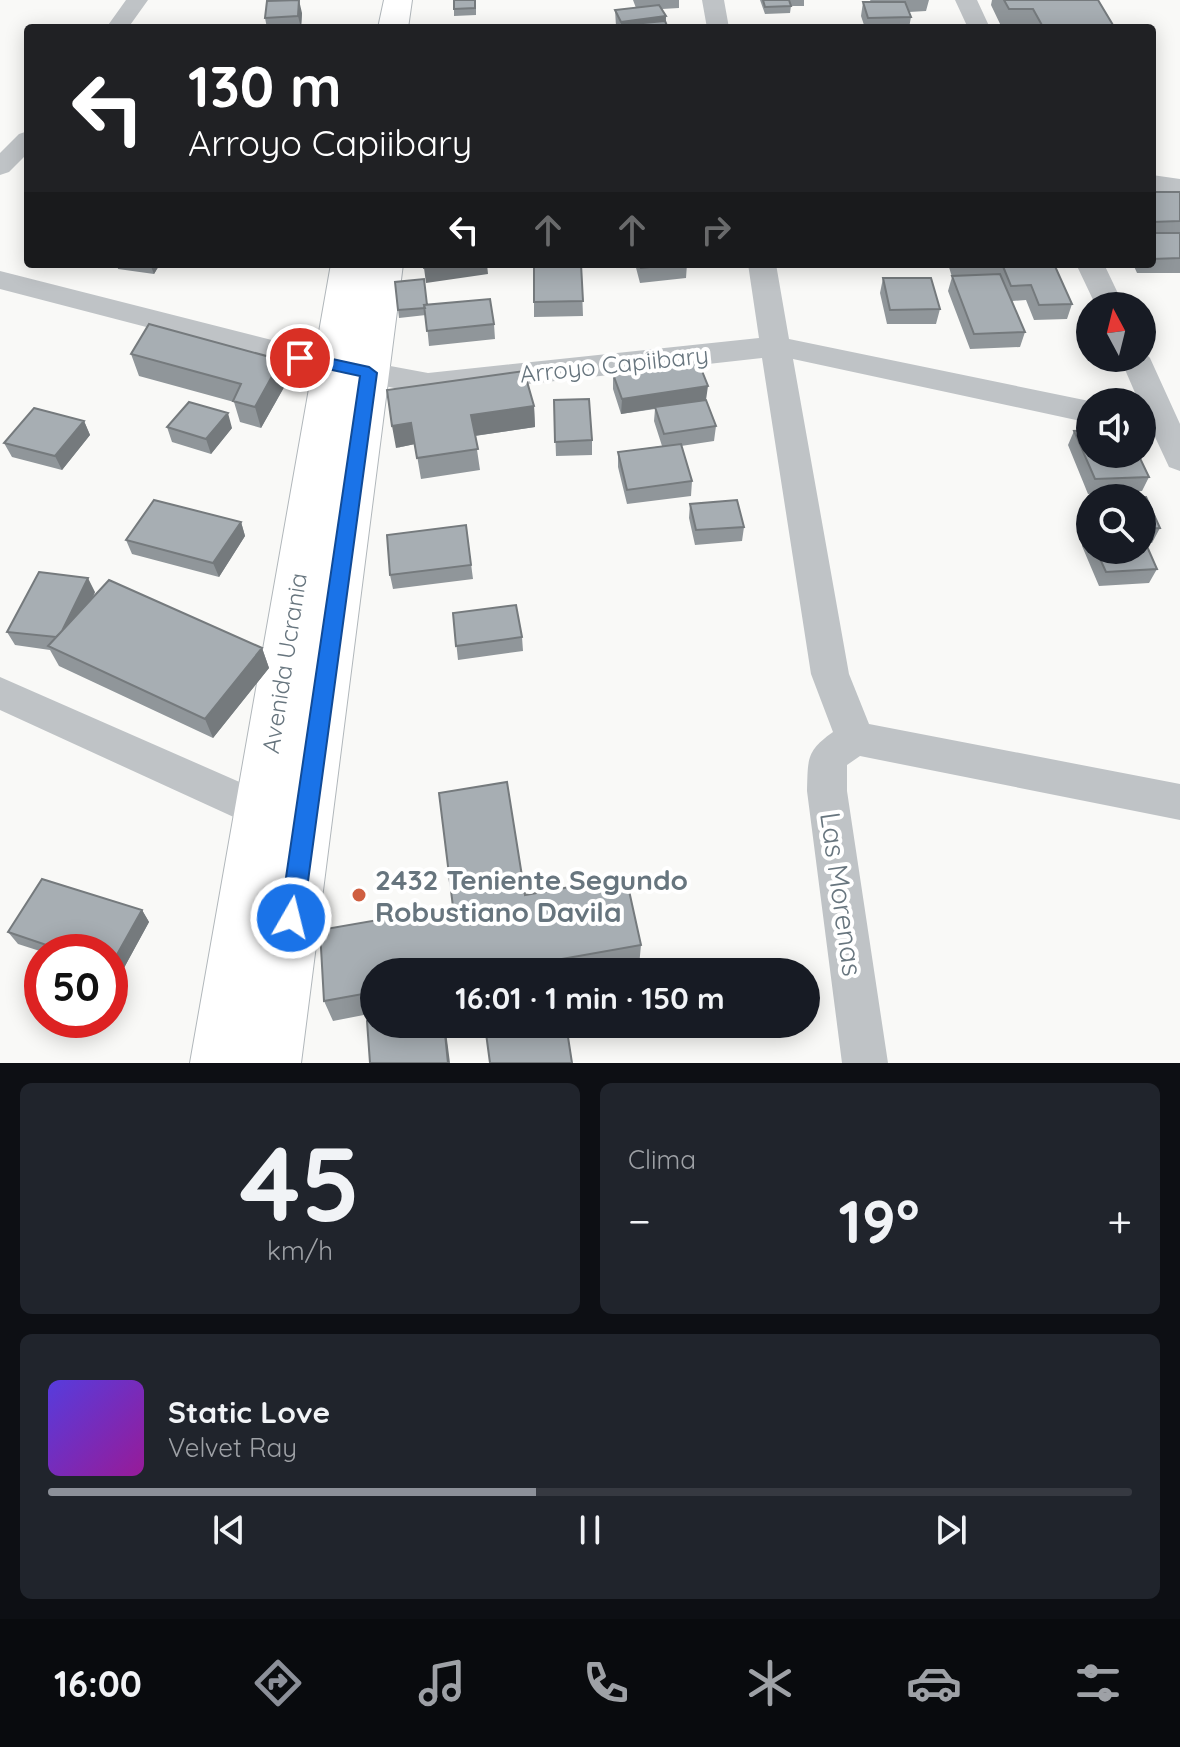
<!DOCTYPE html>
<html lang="es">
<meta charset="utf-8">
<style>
:root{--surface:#171b24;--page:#20242c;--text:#f1f3f6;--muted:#9ea1a6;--line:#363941;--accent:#8c9099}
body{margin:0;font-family:Quicksand,sans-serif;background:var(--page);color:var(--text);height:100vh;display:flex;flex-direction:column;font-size:30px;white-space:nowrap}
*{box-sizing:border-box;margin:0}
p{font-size:26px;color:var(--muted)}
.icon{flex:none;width:44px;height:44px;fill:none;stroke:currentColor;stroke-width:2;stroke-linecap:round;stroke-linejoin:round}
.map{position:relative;height:1063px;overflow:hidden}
.panel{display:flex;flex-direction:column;gap:20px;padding:20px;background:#0d0f14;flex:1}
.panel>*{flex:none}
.banner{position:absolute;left:24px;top:24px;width:1132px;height:244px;border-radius:8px;box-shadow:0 4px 20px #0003;background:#202124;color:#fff;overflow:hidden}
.needle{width:52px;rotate:353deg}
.buttons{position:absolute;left:1076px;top:292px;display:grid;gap:16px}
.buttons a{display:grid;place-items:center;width:80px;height:80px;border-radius:50%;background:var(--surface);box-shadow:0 4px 20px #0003;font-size:40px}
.speed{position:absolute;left:24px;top:934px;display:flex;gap:16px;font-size:40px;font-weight:700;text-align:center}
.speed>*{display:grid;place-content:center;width:104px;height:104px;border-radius:50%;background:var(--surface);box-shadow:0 4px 20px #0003;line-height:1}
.speed .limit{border:12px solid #d22;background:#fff;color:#111}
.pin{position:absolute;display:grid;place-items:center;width:68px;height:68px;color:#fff;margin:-34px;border:4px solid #fff;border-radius:50%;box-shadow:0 2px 8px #0007}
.me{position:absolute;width:88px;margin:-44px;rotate:8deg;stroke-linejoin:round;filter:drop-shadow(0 0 6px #0008)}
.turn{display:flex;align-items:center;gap:28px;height:168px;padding:0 32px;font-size:36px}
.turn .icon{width:104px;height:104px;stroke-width:2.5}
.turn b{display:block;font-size:56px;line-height:68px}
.lanes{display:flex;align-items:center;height:76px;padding:0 32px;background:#0003;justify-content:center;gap:40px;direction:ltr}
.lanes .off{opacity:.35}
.big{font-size:60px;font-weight:800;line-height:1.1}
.panel .widget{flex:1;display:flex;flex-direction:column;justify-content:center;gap:12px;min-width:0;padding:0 28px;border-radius:12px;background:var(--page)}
.panel .dial{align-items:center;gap:0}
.dial b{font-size:104px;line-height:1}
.song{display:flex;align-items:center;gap:24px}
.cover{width:96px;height:96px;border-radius:12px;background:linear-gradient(135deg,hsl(250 70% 55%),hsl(300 70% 35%))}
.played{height:8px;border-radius:4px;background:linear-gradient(90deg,var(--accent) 45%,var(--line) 45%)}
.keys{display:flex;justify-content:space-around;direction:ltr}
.heat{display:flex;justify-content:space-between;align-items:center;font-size:44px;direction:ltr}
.panel .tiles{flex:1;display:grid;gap:20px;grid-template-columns:1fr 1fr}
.widget:last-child{grid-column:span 2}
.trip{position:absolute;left:360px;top:958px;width:460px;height:80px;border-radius:40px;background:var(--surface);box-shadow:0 4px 20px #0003;font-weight:800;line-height:80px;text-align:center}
.menu{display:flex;height:128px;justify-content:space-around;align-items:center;background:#090b0e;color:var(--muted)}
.menu .icon{width:56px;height:56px}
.menu .on{color:var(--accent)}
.menu b{font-size:36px;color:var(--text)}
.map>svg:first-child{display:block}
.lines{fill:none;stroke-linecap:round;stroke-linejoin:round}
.secondary-casing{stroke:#b1b7bb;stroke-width:2}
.minor{fill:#bfc3c6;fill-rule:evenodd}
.secondary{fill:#fff;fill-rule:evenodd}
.wall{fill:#90969a}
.shaded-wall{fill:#757a7d}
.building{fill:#a7aeb3;stroke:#757a7d;stroke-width:2}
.route{fill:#1a73e8;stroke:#114b97;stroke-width:2}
.poi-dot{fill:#cf5f41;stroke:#fff;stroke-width:3}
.labels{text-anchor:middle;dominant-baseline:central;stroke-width:8;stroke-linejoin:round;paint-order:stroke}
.street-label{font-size:24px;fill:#67757e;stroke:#fff}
.near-poi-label{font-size:28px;font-weight:bold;fill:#67757e;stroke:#fff;text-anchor:start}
.near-street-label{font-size:28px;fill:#67757e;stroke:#fff}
</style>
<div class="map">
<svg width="1180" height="1063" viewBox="0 0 1180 1063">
<rect width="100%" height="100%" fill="#f9f9f7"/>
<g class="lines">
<g class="secondary-casing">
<path id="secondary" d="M384 0H412L408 28H378Z
M331 264H403L301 1063H190Z"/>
</g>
<path class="minor" d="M126 0H148L128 28H106Z
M702 0H724L729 28H707Z
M955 0H977L990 28H968Z
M28 131V153L9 172 0 175V153L19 134Z
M1152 175 1180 179V195L1152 191Z
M748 264H776L789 339 1094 402H1090V423L793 359 849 674 869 724 1180 784V820L860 756 847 765V791L888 1063H842L807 791C808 759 806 751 833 732L811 674 762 358 428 395 331 375 0 289V271L331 355 428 373 759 338Z
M1076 264H1104L1124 306H1096Z
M1142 350 1150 358 1180 424V471L1169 467 1142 409V402H1139L1120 358H1142Z
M0 677 292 805 298 818 292 831 278 836 264 831 0 710Z"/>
<use href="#secondary" class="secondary"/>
</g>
<path class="wall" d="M454 0H476V15L454 16Z
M633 0H679V8L662 9 666 16V22L616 26 615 10 636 8Z
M760 0H804V6H791L790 13 765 14Z
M870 0H929L926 11 909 12 911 17 909 28H865L861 16 863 2H871Z
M992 0H1098L1113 25V28H1002L991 5Z
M302 13 301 28H267L265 18Z
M1152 192H1180V273H1137L1133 264H1152Z
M117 264H160L154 274 118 269Z
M581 264 583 316 534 317V302Z
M635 264H687L686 278 640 283Z
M948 264H1054L1072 304 1067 319 1034 320 1026 300 1012 301 1025 332 1020 347 970 349 948 291 952 277Z
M883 278 940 309 936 324H887L880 293Z
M395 282 427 305 494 324 495 339 429 346 426 315 399 318Z
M131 354 281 360 287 382 261 428 240 422 234 402 139 376Z
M613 374 706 400 716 426 714 441 681 446 692 481 691 496 627 504 618 467V452L662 446 654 421 655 409 621 414 613 389Z
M554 400 592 440V455L556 456Z
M534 406 535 427 475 436 480 470 421 479 415 444 396 448Z
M84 421 90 435 62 470 12 457 4 443Z
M167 427 232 428 211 454 172 442Z
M1074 431 1149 477 1142 491 1088 494 1068 445Z
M1142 498 1160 528 1152 543H1145L1157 569 1149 583 1099 586 1082 546 1088 531H1090V550H1142Z
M690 504 744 527 742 541 695 545 689 518Z
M241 522 245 536 219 577 132 554 126 540Z
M466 525 473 579 393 589 390 575Z
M95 592 93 597 262 648 269 668 213 738 59 666 50 650 15 645 7 632Z
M453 613 522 637 523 651 458 660Z
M507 782 525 895 626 877 641 945 639 966 604 972H374V1013L333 1021 324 1001 320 930 453 907 439 793Z
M142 910 149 922 119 977 110 975V952H43L18 944 8 932Z"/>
<path class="shaded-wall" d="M299 0 302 13 301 28 298 16Z
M666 16 665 28H621V22Z
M150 264H160L154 274Z
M451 264H487L488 274 426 283 424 268Z
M281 360 287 382 261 428 255 407Z
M708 386 706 400 621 414 622 399Z
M534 406 535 427 473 436 471 415Z
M228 413 232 428 211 454 206 439Z
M84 421 90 435 62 470 55 456Z
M411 423 415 444 396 448 392 426Z
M241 522 245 536 219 577 213 563Z
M88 578 95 592 66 652 58 638Z
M262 648 269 668 213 738 205 719Z
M142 910 149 922 119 977 110 967Z
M444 1024H445L450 1063H448Z"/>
<path class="building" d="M299 0 298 16 265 18 267 1Z
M454 0H475V8L454 9Z
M763 0H789L791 6 765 7Z
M1004 0H1098L1113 25 1043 27 1033 9H1009Z
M863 2H905L911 17 868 18Z
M659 5 666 16 621 22 615 10Z
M665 21 668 28 600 27Z
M1152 192H1180V221L1152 222Z
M1152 233H1180V258L1152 259Z
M423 264H451L424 268Z
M534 264H581L583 301 534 302Z
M640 264H680L641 268Z
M1002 264H1054L1072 304 1039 305 1031 285 1011 286Z
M1000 274 1025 332 974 334 952 276Z
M883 278H931L940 309 890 310Z
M424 279 427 305H424L425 308 398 310 395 282Z
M490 299 494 324 427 331 424 305Z
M149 324 281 360 255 407 233 401 241 384 131 354Z
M698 361 708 386 622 399 613 374Z
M524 371 534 406 471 415 478 449 417 458 411 423 392 426 387 390Z
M589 399 592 440 555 442 554 400Z
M706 400 716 426 664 434 655 407Z
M189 402 228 413 206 439 167 427Z
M34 408 84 421 55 456 4 443Z
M1090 430V454H1138L1149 477 1095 479 1074 431Z
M681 444 692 481 627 490 618 452Z
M1146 497 1160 528 1142 529V498H1133Z
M154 500 241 522 213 563 126 540Z
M737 500 744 527 696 530 690 504Z
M466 525 471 565 390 575 387 535Z
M1142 535 1157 569 1106 572 1096 550H1142Z
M39 572 88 578 62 631 56 637 7 632Z
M109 580 262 648 205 719 48 646Z
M516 605 522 637 456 646 453 613Z
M507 782 525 895 626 877 641 945 488 972H374V992L324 1001 320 930 453 907 439 793Z
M42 879 142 910 110 967V952H67L8 932Z
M374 1020V1024H444L448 1063H370L367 1021Z
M493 1024H566L572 1063H490L485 1026Z"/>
<path class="route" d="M300 352 369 367 377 373 303 918 299 925 291 929 283 925 280 918 360 376 295 362V354Z"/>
<circle class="poi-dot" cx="359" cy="895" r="8"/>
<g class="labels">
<g class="street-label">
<text transform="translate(614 364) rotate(-6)">Arroyo Capiibary</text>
<text transform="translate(284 663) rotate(-81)">Avenida Ucrania</text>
</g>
<g class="near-poi-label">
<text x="375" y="879">2432 Teniente Segundo<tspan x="375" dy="32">Robustiano Davila</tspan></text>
</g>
<g class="near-street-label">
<text transform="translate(842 894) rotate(82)">Las Morenas</text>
</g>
</g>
</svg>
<div class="buttons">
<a><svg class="needle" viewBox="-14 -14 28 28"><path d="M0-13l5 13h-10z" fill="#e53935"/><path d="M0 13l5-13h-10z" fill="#9ea1a6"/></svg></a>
<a><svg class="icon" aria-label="sound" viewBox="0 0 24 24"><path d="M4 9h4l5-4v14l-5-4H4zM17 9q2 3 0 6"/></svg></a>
<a><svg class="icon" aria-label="search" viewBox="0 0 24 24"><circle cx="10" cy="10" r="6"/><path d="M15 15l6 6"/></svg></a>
</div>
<div class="speed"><div class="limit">50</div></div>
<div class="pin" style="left:300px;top:358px;background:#d93025"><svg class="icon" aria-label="arrive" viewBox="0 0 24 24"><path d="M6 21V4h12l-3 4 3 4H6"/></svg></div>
<svg class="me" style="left:291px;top:918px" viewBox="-20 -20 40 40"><circle r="17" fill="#1a73e8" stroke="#fff" stroke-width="3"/><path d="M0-11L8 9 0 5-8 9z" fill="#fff"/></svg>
<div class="trip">16:01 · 1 min · 150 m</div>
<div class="banner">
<div class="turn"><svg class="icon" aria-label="left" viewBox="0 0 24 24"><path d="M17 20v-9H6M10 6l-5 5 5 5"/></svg><div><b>130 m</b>Arroyo Capiibary</div></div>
<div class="lanes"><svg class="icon" aria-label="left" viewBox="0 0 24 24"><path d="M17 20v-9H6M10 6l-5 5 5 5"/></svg><svg class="icon off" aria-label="ahead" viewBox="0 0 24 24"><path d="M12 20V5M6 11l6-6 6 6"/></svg><svg class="icon off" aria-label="ahead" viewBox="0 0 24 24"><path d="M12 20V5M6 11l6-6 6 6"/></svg><svg class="icon off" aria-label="right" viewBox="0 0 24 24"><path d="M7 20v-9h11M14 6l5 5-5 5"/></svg></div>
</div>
</div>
<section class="panel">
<div class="tiles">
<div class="widget dial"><b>45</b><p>km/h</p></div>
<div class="widget"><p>Clima</p>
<div class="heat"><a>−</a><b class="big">19°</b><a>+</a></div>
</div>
<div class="widget">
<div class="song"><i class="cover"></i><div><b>Static Love</b><p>Velvet Ray</p></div></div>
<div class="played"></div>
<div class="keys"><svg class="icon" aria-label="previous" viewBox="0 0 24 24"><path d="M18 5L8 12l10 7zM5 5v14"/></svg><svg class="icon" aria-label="pause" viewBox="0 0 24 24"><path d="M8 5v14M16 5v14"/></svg><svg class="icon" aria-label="next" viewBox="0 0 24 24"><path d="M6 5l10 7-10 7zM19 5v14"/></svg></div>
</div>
</div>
</section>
<nav class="menu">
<b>16:00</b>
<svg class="icon on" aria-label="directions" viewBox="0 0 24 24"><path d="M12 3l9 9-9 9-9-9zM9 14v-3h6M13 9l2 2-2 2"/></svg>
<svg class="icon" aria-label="music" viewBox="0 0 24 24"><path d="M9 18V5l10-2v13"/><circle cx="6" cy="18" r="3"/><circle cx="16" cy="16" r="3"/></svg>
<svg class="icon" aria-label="phone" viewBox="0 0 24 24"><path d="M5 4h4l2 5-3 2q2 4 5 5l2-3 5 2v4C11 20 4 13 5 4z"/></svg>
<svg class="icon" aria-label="climate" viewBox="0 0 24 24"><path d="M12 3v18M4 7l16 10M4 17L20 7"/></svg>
<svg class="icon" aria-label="car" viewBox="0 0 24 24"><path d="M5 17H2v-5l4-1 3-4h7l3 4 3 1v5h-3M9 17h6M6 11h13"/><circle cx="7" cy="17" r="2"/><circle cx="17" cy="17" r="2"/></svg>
<svg class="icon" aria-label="filters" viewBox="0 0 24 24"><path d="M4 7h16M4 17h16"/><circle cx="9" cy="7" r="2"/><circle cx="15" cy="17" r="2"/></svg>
</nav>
